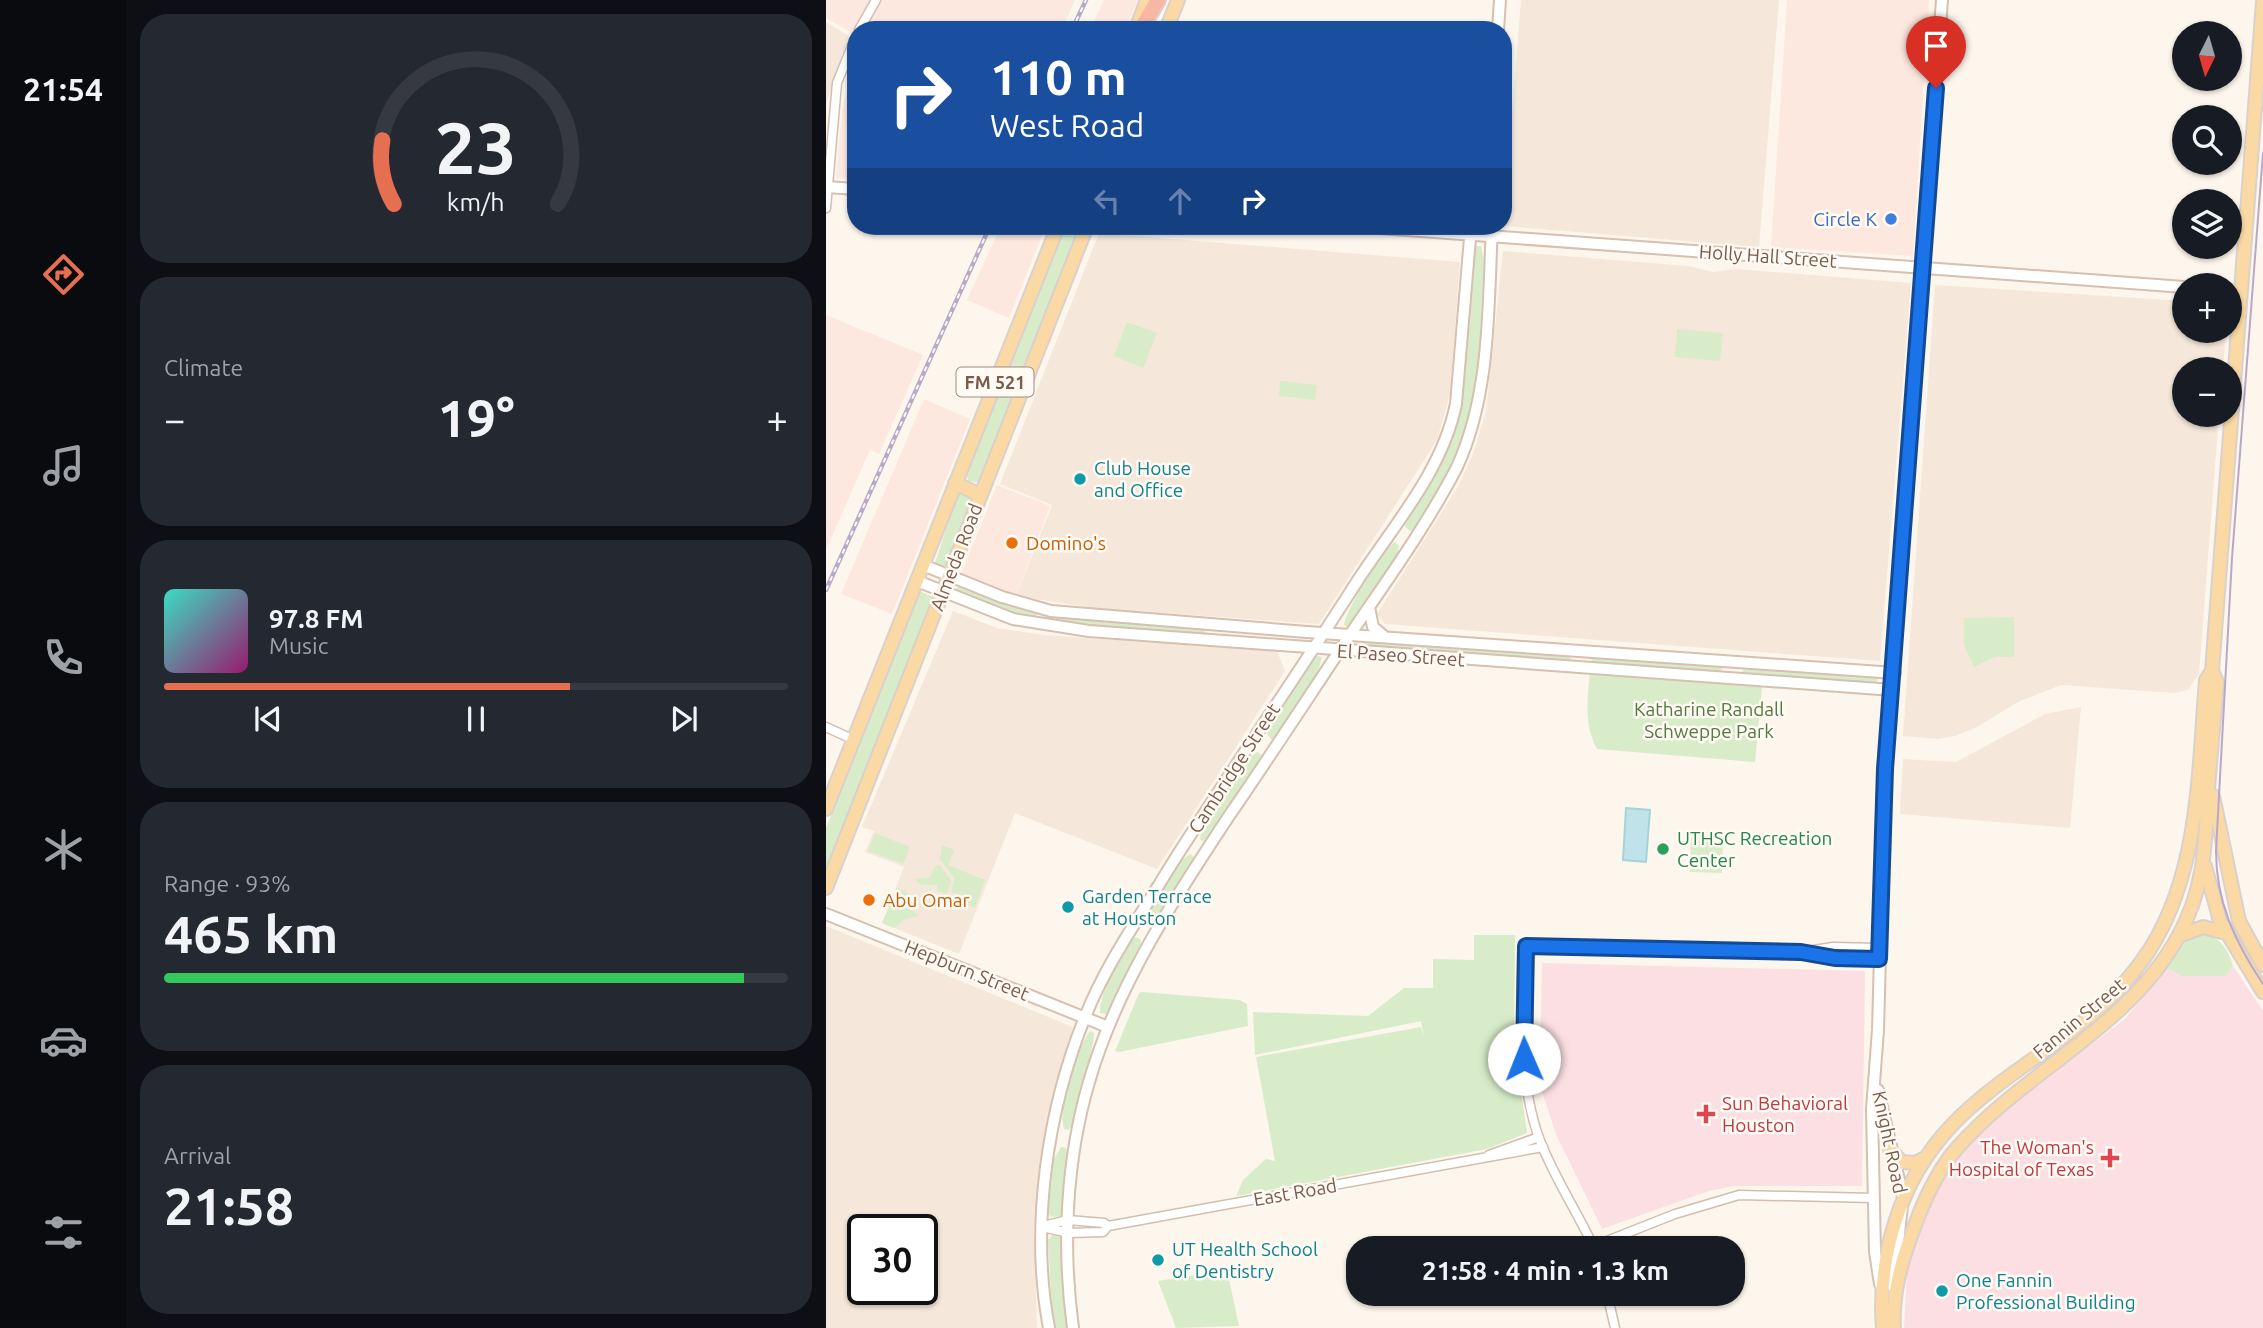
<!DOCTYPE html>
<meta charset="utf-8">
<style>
:root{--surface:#171b24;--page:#242831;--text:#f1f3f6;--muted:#9ea1a6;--line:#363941;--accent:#e76f51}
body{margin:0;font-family:Ubuntu,sans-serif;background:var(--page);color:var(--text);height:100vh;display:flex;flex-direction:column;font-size:26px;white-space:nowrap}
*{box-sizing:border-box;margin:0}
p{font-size:23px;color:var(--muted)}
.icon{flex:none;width:38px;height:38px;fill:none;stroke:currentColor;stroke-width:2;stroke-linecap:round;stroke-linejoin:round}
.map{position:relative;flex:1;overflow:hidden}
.drawer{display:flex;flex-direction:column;gap:14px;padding:14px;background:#0d0f14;width:700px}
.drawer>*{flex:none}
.hud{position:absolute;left:21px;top:21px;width:665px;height:214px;border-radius:28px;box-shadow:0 2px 5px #0004;background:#1a4fa0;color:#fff;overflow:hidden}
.needle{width:46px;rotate:185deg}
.controls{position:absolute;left:1346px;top:21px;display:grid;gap:14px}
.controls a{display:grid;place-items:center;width:70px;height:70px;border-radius:50%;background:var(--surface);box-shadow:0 2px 5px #0004;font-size:35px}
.speed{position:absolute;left:21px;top:1214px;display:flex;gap:14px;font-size:35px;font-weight:700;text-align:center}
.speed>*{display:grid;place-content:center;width:91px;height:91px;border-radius:50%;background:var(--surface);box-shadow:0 2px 5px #0004;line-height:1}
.speed .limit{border:4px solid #111;border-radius:10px;background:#fff;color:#111}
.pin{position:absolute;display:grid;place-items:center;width:60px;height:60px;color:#fff;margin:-72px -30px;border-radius:50% 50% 50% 0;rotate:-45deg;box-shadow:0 0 7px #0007}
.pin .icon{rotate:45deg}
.me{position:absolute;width:77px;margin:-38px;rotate:359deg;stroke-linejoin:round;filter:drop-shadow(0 0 5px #0008)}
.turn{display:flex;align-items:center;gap:24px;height:147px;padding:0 28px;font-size:32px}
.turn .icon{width:91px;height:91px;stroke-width:2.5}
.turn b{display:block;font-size:49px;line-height:60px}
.lanes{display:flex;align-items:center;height:66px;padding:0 28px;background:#0003;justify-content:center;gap:35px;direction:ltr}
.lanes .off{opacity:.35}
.big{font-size:52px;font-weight:700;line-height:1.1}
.drawer .tile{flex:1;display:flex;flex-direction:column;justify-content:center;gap:10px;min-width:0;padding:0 24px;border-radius:28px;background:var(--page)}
.drawer .dial{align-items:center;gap:0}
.dial svg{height:182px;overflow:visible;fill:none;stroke:var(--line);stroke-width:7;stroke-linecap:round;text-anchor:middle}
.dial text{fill:var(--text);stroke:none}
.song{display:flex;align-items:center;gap:21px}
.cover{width:84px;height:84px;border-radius:10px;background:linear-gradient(135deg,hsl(170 70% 55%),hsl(320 70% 35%))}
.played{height:7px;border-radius:4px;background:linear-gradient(90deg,var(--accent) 65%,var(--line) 65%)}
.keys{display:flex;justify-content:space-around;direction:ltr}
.heat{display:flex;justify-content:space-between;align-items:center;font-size:38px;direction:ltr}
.charge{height:10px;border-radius:5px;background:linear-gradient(90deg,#34c759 93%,var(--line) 0)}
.trip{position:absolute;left:520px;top:1236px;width:399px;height:70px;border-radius:28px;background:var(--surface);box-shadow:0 2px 5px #0004;font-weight:700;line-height:70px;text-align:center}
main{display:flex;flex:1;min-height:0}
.tab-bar{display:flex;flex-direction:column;width:126px;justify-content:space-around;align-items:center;background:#090b0e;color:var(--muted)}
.tab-bar .icon{width:49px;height:49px}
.tab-bar .current{color:var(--accent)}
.tab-bar b{font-size:32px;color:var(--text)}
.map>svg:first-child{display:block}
.residential{fill:#f5e8da;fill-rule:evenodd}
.commercial{fill:#fde8e0}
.medical{fill:#fbdfe3}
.green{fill:#d8ecc9}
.water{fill:#bfe3e8;stroke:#a5d3da;stroke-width:2}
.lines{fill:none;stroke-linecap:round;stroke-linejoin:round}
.street-casing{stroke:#d1beb0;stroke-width:11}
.secondary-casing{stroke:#d6c0b0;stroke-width:14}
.primary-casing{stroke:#dad1cd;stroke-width:16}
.highway-casing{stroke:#dad1cd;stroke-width:18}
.street{stroke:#fff;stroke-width:8}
.secondary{stroke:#fff;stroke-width:10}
.primary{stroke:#fbd9a5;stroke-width:12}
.highway{stroke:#f7b7a3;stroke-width:14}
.tram{stroke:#b9a8c9;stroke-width:2}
.rail-casing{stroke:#b9a8c9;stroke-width:4.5}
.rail{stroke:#fffaf3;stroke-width:2;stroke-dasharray:5;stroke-linecap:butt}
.route-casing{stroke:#114b97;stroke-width:18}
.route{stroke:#1a73e8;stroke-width:12}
.shop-dot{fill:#3f7fe0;stroke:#fffaf3;stroke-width:2.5}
.culture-dot{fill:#0f9aa8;stroke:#fffaf3;stroke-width:2.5}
.food-dot{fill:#e8710a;stroke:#fffaf3;stroke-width:2.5}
.leisure-dot{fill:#2e9e5b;stroke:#fffaf3;stroke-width:2.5}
.health-dot{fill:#e0444e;stroke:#fffaf3;stroke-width:2.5}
.labels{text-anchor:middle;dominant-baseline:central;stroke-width:5;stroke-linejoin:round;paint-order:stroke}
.shield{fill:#fffaf3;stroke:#a28b7f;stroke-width:2}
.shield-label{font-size:18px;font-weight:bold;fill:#7a5c4d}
.shop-label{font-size:19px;fill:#366cbe;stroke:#fffaf3;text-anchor:end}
.street-label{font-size:19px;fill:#7a5c4d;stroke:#fffaf3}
.culture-label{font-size:19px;fill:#0d838f;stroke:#fffaf3;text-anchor:start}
.food-label{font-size:19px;fill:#c56008;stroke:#fffaf3;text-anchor:start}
.park-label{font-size:19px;fill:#537a41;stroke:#fffaf3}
.leisure-label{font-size:19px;fill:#27864d;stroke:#fffaf3;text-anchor:start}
.health-label{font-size:19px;fill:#be3a42;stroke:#fffaf3;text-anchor:start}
</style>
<main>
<nav class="tab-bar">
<b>21:54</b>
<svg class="icon current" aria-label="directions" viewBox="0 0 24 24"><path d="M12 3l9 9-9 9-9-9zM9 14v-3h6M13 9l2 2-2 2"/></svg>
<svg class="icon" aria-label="music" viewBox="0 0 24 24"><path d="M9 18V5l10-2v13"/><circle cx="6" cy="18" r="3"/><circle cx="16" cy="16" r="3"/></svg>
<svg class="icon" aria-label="phone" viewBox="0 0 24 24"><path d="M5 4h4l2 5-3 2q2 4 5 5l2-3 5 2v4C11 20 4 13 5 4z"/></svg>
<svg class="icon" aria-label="climate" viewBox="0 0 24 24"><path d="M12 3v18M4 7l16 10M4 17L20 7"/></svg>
<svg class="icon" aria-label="car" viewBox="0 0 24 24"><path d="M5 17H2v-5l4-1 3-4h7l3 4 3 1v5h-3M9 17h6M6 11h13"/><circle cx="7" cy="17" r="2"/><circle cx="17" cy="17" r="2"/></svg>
<svg class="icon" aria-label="filters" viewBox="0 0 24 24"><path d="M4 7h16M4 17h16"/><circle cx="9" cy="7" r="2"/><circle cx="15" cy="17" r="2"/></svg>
</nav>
<section class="drawer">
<div class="tile dial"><svg viewBox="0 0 100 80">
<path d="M14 69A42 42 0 1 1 86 69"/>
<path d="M14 69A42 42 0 0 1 9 41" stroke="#e76f51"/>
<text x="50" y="56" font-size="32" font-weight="700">23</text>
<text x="50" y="72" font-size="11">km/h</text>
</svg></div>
<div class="tile"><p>Climate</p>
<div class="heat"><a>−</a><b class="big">19°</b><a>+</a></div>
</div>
<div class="tile">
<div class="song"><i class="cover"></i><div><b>97.8 FM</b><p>Music</p></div></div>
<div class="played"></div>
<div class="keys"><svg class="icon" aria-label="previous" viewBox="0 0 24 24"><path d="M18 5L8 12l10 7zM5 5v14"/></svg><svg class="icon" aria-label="pause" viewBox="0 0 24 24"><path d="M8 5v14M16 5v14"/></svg><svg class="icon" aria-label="next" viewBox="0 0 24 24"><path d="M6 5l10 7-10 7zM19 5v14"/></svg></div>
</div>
<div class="tile"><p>Range · 93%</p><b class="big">465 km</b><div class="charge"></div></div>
<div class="tile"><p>Arrival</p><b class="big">21:58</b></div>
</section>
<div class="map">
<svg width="1437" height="1328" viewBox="0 0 1437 1328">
<rect width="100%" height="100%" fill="#fdf6ec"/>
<path class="residential" d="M695 0H953L933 247 677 226Z
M0 22 23 36 0 104Z
M273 233 634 262 624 394 611 440 493 624 268 608 190 596 226 505 174 484Z
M677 251 862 266 887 272 911 269 1085 283 1054 661 559 624 551 614 633 485 648 451 660 411Z
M1109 285 1358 301V331H1400L1397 369H1358V415H1393L1373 674 1362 690 1348 693 1235 685 1192 702 1151 727 1129 736 1112 739 1077 736Z
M127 611 171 628 218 635 451 651 459 671 331 869 189 813 133 954 56 923 78 867 39 852 48 831 36 827Z
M1255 707 1244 828 1074 814 1077 759 1130 762 1219 714Z
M0 926 247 1027 221 1122 211 1195 208 1232 211 1328H0ZM96 1230V1290H37V1230Z"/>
<path class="commercial" d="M0 0H249L236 30H30V35L0 18Z
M278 0H312L299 30H264Z
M961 0H1103L1087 256 945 247Z
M30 54V179L10 178 16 110Z
M175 226 219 228 183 318 141 300Z
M0 315 97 355 53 454 44 450 0 550Z
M98 399 144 419 66 614 15 594Z
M171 485 224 506 190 596 135 574Z"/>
<path class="medical" d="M716 963 1039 971 1036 1186H908L883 1191 776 1229 730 1134 717 1094 714 1063Z
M1407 966 1437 1011V1328H1078L1081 1270 1088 1241 1121 1170 1139 1146 1166 1120 1299 1019 1341 968 1356 976H1400Z"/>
<path class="green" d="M238 226H254L153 483 142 481 140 473Z
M649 246H655L658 261 651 394 626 472 591 527 584 531 579 527V519L618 453Z
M301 322 331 333 317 368 288 356Z
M851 329 897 333 894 361 849 357Z
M454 381 491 385 489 400 453 396Z
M135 492 146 497 148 503 123 567 118 569 109 563 129 502Z
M569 542 573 546 569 562 521 627 518 625C521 609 554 551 569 542Z
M133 585 208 611 213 618C187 622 153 602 129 592Z
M94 591 109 598 0 877V828Z
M242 617 378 628 379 633 258 627 231 621 232 618Z
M1188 617V657H1169L1148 667 1138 645V618Z
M536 642 740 654 746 659 738 661 535 646Z
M491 656 496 657C493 677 462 729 446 740L441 734 445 722Z
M769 656 888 665 897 669 891 672 771 664 765 660Z
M923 668 1046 675 1052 680 1047 684 921 675 916 671Z
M764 673 936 686 929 762 771 749C758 724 761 701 764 673Z
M431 752 436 755V760L385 839 378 842 374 839 376 826 419 761Z
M49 833 84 847 77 864 42 851Z
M865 834 897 836 896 873 864 872Z
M116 845 128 850 122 865 159 880 149 908 138 902 139 897 125 892 128 878 114 859Z
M364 854 368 857 367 866 332 920 325 924 320 921V915L350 865Z
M114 865 125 880 121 895 111 890V885H96L88 879 104 877 109 866Z
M71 887 84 894 82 905 92 916 79 919 68 928 56 923Z
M1377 933C1394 937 1402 949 1407 966L1400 976H1356L1341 968C1351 952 1357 937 1377 933Z
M648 935H689L688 1041 701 1133 661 1149 410 1196 417 1180 440 1159 449 1161 430 1057 595 1027 598 1036 595 1021 429 1055 427 1012 542 1016 578 988H607V959L648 960Z
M310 937 315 940 314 952 286 1008 280 1014 274 1013C273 996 295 946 310 937Z
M316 992 414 1000 421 1004 422 1026 293 1052 289 1051 313 993Z
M264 1031 268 1033C269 1042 249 1123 243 1130L238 1129C231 1106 250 1050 264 1031Z
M235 1147 240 1148 243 1161 238 1216 225 1217 222 1211 228 1159Z
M227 1234 237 1236 243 1328H227L222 1240Z
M401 1270 413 1326 350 1328 332 1281Z"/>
<path class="water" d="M800 808 824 810 820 862 797 860Z"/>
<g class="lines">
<g class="street-casing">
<path id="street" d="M33 30 50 0
M0 208 11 83 30 36
M0 727 28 740
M978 952 1009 958 1053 959
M663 1155 713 1137
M217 1226 242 1220 278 1223 282 1226
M216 1227 243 1233 277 1232 282 1226 717 1147
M768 1246 849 1214 913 1195 1047 1198
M768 1248C751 1211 727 1176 713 1138 691 1077 698 1010 700 946L975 952 1007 947 1053 948
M781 1293 789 1328"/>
</g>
<g class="secondary-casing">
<path id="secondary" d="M672 30 674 0
M0 187 30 189
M526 226 1358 287
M97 565 176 597 225 611 481 632 1069 673
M91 581 187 619 263 631 1067 690
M543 607 547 627 559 637
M0 914 282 1027
M1052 1090 1077 1197 1067 1287
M1054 1284 1049 1252 1046 1109 1052 1030 1059 769 1116 0
M223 1328C204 1228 221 1111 259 1017 280 964 313 918 342 870 403 773 469 679 530 583 567 526 616 472 630 404L645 226
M247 1328C236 1247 240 1160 263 1082 291 985 348 899 403 816 447 752 489 687 532 623 567 572 603 521 631 467 665 393 662 306 666 226"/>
</g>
<g class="primary-casing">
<path id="primary" d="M311 26 321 0
M340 30 352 0
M129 483 154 495
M1387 796 1413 921 1437 965
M0 809 232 226
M1379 866 1394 921 1437 992
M0 888 261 226
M1353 936 1377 927 1400 933
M1064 1150 1076 1162 1090 1163 1097 1159
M1057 1328C1054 1292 1058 1258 1069 1223 1112 1082 1239 1067 1316 961 1374 881 1372 775 1380 680L1386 671 1437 2
M1068 1328C1066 1292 1076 1259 1089 1225 1099 1198 1112 1169 1132 1147 1200 1070 1301 1029 1352 937 1380 886 1379 843 1382 788 1385 753 1388 718 1391 682L1386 671"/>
</g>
<g class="highway-casing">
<path id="highway" d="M314 30 332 0"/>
</g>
<use href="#street" class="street"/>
<use href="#secondary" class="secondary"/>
<use href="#primary" class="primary"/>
<use href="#highway" class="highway"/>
<path class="tram" d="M1437 153 1406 558 1390 851C1390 902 1409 942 1437 984"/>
<g class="rail-casing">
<path id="rail" d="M246 30 260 0
M0 590 164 226"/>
</g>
<use href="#rail" class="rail"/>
</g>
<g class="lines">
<g class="route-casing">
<path id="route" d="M698 1059 700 946 975 952 1009 958 1053 959 1059 769 1110 88"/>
</g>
<use href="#route" class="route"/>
</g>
<circle class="shop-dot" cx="1065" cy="219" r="7"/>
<g class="culture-dot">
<circle cx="254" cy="479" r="7"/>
<circle cx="242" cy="907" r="7"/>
<circle cx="332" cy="1260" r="7"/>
<circle cx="1116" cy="1291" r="7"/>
</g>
<g class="food-dot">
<circle cx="186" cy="543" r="7"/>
<circle cx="43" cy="900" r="7"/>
</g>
<circle class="leisure-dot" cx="837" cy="849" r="7"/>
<g class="health-dot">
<path d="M876.5 1103.5h7v7h7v7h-7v7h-7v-7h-7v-7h7z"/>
<path d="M1280.5 1147.5h7v7h7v7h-7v7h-7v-7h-7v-7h7z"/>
</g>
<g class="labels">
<rect class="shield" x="130.5" y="367.5" width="77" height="29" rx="5"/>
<g class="shield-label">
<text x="169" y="382">FM 521</text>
</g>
<g class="shop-label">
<text x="1051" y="219">Circle K</text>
</g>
<g class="street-label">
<text transform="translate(942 256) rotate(4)">Holly Hall Street</text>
<text transform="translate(130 557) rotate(-69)">Almeda Road</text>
<text transform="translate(575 655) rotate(4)">El Paseo Street</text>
<text transform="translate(408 768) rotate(-57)">Cambridge Street</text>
<text transform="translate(141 970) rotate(22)">Hepburn Street</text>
<text transform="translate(1253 1018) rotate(-40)">Fannin Street</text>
<text transform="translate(1064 1142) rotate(78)">Knight Road</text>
<text transform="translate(469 1192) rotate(-10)">East Road</text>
</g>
<g class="culture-label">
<text x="268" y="468">Club House<tspan x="268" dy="22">and Office</tspan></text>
<text x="256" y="896">Garden Terrace<tspan x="256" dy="22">at Houston</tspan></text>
<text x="346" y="1249">UT Health School<tspan x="346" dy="22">of Dentistry</tspan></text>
<text x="1130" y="1280">One Fannin<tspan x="1130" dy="22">Professional Building</tspan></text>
</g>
<g class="food-label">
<text x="200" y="543">Domino's</text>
<text x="57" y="900">Abu Omar</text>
</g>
<g class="park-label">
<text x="883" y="709">Katharine Randall<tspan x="883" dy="22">Schweppe Park</tspan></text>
</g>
<g class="leisure-label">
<text x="851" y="838">UTHSC Recreation<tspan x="851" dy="22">Center</tspan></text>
</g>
<g class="health-label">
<text x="896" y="1103">Sun Behavioral<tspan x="896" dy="22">Houston</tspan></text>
<text x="1268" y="1147" text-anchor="end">The Woman's<tspan x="1268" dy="22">Hospital of Texas</tspan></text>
</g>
</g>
</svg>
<div class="controls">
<a><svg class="needle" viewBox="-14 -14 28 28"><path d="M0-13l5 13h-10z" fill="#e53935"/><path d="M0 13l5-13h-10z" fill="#9ea1a6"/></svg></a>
<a><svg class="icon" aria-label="search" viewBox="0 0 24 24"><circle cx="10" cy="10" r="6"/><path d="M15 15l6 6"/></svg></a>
<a><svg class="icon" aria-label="layers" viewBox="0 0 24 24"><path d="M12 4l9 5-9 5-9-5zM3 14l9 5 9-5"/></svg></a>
<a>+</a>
<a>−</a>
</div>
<div class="speed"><div class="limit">30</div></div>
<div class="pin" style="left:1110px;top:88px;background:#d93025"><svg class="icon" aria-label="arrive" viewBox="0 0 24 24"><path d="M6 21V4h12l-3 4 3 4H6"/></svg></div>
<svg class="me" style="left:698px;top:1059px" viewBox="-20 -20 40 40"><circle r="19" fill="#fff"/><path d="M0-13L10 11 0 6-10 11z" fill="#1a73e8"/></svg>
<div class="trip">21:58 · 4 min · 1.3 km</div>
<div class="hud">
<div class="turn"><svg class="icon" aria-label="right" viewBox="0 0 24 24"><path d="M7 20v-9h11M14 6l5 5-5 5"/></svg><div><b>110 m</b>West Road</div></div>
<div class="lanes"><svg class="icon off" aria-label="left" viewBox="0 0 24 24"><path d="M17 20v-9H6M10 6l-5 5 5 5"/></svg><svg class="icon off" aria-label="ahead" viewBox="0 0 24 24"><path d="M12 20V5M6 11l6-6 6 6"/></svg><svg class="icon" aria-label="right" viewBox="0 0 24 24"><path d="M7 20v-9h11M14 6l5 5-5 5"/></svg></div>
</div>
</div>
</main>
